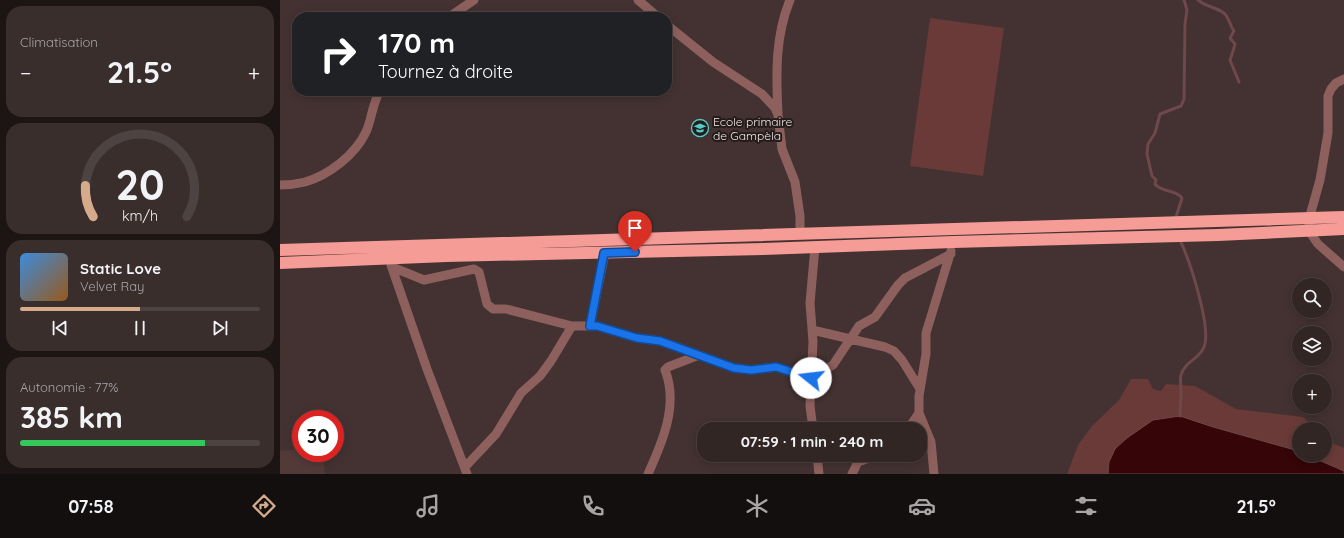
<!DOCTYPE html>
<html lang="fr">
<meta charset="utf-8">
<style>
:root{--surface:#322625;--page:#3a2e2d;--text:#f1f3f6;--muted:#a8a5a7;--line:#4d4342;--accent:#d6ab8b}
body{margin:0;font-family:Quicksand,sans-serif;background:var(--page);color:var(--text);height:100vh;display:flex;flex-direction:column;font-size:15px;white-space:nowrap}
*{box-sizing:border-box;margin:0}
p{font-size:13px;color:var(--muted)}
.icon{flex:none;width:22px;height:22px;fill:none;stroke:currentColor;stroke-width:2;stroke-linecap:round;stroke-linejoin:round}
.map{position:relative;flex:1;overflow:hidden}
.side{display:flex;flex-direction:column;gap:6px;padding:6px;background:#1c1514;width:280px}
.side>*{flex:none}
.banner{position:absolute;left:12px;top:12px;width:380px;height:84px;border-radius:16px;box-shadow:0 2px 10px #0003,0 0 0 1px var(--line);background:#202124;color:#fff;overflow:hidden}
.fabs{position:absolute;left:1012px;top:278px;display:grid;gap:8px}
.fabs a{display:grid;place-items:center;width:40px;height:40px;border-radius:50%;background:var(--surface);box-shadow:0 2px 10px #0003,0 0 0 1px var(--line);font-size:20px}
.speed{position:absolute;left:12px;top:410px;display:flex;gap:8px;font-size:20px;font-weight:700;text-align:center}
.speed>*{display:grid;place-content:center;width:52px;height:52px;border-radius:50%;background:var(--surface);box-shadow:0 2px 10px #0003,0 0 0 1px var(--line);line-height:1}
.speed .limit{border:6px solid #d22;background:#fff;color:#111}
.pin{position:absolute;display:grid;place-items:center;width:34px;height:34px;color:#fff;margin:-41px -17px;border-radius:50% 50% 50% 0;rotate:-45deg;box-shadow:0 0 4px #0007}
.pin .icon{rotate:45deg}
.me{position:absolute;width:44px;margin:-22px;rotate:286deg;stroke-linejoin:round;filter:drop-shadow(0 0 3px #0008)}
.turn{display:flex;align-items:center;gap:14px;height:84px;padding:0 20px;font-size:18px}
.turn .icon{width:52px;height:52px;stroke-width:2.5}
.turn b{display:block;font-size:28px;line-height:34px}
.big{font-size:30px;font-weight:700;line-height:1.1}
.side .widget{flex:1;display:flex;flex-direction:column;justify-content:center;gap:6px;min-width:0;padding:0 14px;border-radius:16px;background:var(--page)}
.side .dial{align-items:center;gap:0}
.dial svg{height:104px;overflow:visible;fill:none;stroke:var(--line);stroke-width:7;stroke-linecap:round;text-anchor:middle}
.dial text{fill:var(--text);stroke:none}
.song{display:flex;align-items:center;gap:12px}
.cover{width:48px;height:48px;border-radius:6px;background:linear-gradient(135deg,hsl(210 70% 55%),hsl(30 70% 35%))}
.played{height:4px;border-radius:2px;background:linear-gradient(90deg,var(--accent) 50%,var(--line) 50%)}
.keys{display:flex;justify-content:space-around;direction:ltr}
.heat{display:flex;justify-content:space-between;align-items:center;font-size:22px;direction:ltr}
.charge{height:6px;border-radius:3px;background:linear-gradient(90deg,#34c759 77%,var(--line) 0)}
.trip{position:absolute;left:417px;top:422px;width:230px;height:40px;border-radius:16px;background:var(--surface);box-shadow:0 2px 10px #0003,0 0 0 1px var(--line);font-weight:700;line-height:40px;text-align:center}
.tabs{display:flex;height:64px;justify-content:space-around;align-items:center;background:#140f0f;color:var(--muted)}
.tabs .icon{width:28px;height:28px}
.tabs .current{color:var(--accent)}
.tabs b{font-size:18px;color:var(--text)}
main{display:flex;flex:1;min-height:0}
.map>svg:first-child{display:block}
.built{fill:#523a39}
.green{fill:#693a38}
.water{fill:#350508;stroke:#6e484a}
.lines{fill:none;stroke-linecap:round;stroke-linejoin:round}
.stream{stroke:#6e484a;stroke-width:3}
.minor{stroke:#8e605d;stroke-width:9}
.highway{stroke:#f69c97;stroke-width:12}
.route-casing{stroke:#114b97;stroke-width:10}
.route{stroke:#1a73e8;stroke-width:7}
.labels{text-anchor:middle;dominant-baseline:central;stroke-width:4;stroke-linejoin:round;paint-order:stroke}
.poi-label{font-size:12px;fill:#f2e6e5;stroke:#241c1b;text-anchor:start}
</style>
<main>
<section class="side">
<div class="widget"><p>Climatisation</p>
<div class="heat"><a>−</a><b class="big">21.5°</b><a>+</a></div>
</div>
<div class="widget dial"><svg viewBox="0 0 100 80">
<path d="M14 69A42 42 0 1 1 86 69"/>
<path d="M14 69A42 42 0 0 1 8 45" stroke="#d6ab8b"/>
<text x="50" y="56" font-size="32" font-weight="700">20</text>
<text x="50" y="72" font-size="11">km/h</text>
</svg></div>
<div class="widget">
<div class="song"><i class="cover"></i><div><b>Static Love</b><p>Velvet Ray</p></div></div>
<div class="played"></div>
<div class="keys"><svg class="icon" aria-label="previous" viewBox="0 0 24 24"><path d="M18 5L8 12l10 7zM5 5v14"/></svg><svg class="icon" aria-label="pause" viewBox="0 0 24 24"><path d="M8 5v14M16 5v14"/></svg><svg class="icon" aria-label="next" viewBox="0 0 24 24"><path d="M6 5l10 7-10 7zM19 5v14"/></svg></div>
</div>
<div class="widget"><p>Autonomie · 77%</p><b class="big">385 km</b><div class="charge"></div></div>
</section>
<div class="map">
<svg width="1064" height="474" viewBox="0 0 1064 474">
<rect width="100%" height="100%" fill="#433231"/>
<path class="built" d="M21 449V453H43L45 474H0V451Z"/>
<path class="green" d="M650 18 724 28 703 176 630 166Z
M851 379H868L873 389 881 391 886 384 915 386 956 409 1023 417 1036 429H1019V451L933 427 900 416 873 420 847 438 835 449 829 462 828 474H787L798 445 812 426 839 400Z
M1045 437 1052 443 1064 448V471L1027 455H1045Z"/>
<path class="water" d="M900 416 933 427 1015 450 1019 451V455H1027L1064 471V474H828L829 462 835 449 847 438 873 420Z"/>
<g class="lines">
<path class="stream" d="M918 0C926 7 937 7 945 14 949 18 950 26 954 31L950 38 955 44 954 48 950 60 959 82
M895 220 902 198C896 189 882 193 875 184L876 180 872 176 867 154 868 144 875 133 880 114 901 106 904 99 905 24 907 10 904 0
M899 238C909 258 932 328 924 347 920 357 912 359 906 366 898 375 901 381 901 392 901 400 900 408 900 416"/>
<path class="minor" d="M358 0 378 17
M169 17 194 0
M387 25 433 62 482 94 495 108 498 115 502 149 515 182 520 216V234
M1064 79 1056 83 1051 89 1048 96V133L1040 180 1029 219V231L1038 244 1064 267
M498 113C496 75 495 36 510 0
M0 185C8 185 17 184 25 182 49 175 75 155 86 132 92 119 92 104 100 91
M111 265 147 369 187 474
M112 267 144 280 194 269 199 272 207 304 213 309H226L292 326H317L357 338 380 341 419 355
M310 326 325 253
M532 330 605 347 614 351 622 360 640 389
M533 429 530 406 533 342 530 303 535 247
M628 429 639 413
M537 455 539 474
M185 467 216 434 241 393 260 376 271 361 292 326
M368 474C382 443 399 405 385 370L388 367 419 355 454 368 471 370 496 367 531 378 553 365 579 326 595 317 618 285 625 278 671 254
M572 474 578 462 598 455
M654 474 651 442 639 413V396L646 354V333L671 251"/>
<path class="highway" d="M0 250 1064 217
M0 263 166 256 483 249 673 242 938 235 1064 229"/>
</g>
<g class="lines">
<g class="route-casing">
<path id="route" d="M355 252 324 253 310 326H317L357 338 380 341 454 368 471 370 496 367 531 378"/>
</g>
<use href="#route" class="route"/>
</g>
<defs>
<g id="school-ring" transform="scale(0.9)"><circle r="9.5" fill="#241c1b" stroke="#54cdc8" stroke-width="1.5"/><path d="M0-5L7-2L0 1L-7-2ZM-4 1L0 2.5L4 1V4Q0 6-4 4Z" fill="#54cdc8"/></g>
</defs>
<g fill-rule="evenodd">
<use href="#school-ring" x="420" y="128"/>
</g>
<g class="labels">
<g class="poi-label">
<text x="433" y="121">Ecole primaire<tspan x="433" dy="14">de Gampèla</tspan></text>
</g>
</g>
</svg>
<div class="fabs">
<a><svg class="icon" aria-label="search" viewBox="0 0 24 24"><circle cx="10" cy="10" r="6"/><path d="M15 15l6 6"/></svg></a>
<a><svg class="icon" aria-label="layers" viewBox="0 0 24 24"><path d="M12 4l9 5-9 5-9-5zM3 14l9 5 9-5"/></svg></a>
<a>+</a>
<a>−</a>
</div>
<div class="speed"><div class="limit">30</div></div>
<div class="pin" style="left:355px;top:252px;background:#d93025"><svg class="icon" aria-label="arrive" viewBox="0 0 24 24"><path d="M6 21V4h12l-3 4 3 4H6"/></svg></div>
<svg class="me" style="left:531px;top:378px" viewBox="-20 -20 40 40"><circle r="19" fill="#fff"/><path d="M0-13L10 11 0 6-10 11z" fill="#1a73e8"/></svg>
<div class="trip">07:59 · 1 min · 240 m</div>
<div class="banner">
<div class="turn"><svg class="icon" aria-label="right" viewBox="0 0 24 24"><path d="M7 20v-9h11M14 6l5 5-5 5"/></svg><div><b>170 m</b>Tournez à droite</div></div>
</div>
</div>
</main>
<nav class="tabs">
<b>07:58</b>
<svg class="icon current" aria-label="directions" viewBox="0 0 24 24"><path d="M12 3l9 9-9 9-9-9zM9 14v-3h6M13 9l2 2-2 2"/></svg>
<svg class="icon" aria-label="music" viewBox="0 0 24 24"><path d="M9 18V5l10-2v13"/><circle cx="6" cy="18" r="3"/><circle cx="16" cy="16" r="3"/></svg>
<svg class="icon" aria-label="phone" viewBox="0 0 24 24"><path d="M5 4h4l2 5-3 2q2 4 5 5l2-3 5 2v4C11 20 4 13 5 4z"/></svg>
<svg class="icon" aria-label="climate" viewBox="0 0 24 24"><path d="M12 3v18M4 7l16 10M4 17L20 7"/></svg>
<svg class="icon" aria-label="car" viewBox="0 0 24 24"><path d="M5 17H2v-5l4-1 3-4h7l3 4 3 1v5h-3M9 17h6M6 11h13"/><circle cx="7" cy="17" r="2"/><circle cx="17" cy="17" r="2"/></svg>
<svg class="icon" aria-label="filters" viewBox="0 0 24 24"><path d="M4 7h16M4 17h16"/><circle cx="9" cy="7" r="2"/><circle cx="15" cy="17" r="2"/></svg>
<b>21.5°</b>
</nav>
